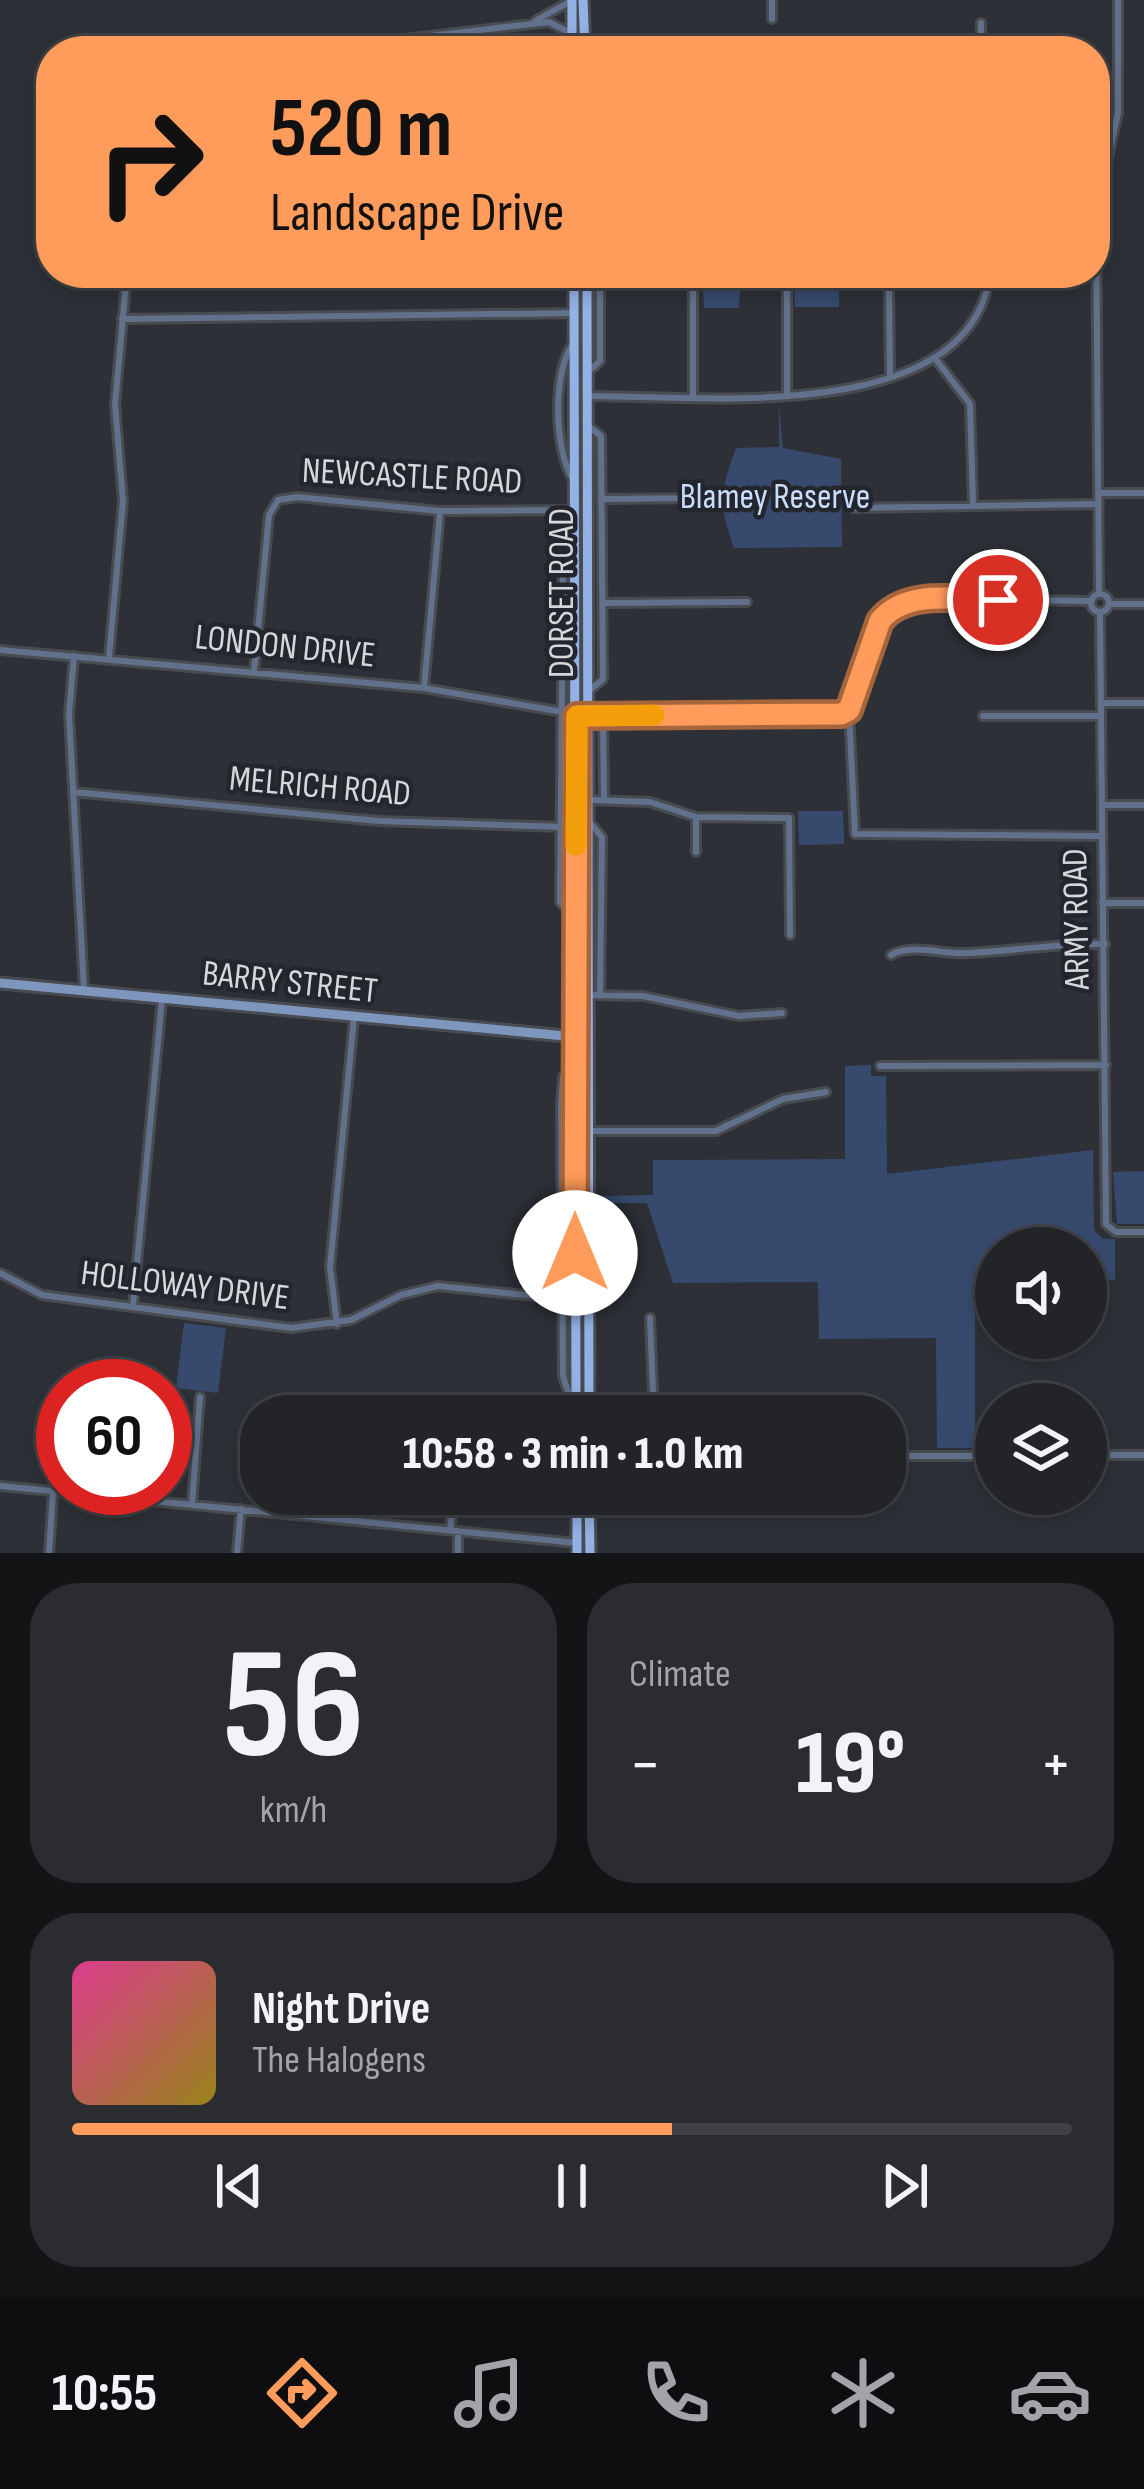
<!DOCTYPE html>
<meta charset="utf-8">
<style>
:root{--surface:#222428;--page:#2a2c30;--text:#f1f3f6;--muted:#a2a4a8;--line:#3f4145;--accent:#ff9b5b}
body{margin:0;font-family:"Sofia Sans Condensed",sans-serif;background:var(--page);color:var(--text);height:100vh;display:flex;flex-direction:column;font-size:45px;white-space:nowrap}
*{box-sizing:border-box;margin:0}
p{font-size:39px;color:var(--muted)}
.icon{flex:none;width:66px;height:66px;fill:none;stroke:currentColor;stroke-width:2;stroke-linecap:round;stroke-linejoin:round}
.map{position:relative;height:1553px;overflow:hidden}
.drawer{display:flex;flex-direction:column;gap:30px;padding:30px;background:#131416;flex:1}
.drawer>*{flex:none}
.guide{position:absolute;left:36px;top:36px;width:1074px;height:252px;border-radius:48px;box-shadow:0 6px 18px #0003,0 0 0 3px var(--line);background:#ff9b5b;color:#111;overflow:hidden}
.buttons{position:absolute;left:975px;top:1227px;display:grid;gap:24px}
.buttons a{display:grid;place-items:center;width:132px;height:132px;border-radius:50%;background:var(--surface);box-shadow:0 6px 18px #0003,0 0 0 3px var(--line);font-size:60px}
.speed{position:absolute;left:36px;top:1359px;display:flex;gap:24px;font-size:60px;font-weight:700;text-align:center}
.speed>*{display:grid;place-content:center;width:156px;height:156px;border-radius:50%;background:var(--surface);box-shadow:0 6px 18px #0003,0 0 0 3px var(--line);line-height:1}
.speed .limit{border:18px solid #d22;background:#fff;color:#111}
.pin{position:absolute;display:grid;place-items:center;width:102px;height:102px;color:#fff;margin:-51px;border:6px solid #fff;border-radius:50%;box-shadow:0 3px 12px #0007}
.me{position:absolute;width:132px;margin:-66px;rotate:0deg;stroke-linejoin:round;filter:drop-shadow(0 0 9px #0008)}
.turn{display:flex;align-items:center;gap:42px;height:252px;padding:0 36px;font-size:54px}
.turn .icon{width:156px;height:156px;stroke-width:2.5}
.turn b{display:block;font-size:84px;line-height:102px}
.big{font-size:90px;font-weight:800;line-height:1.1}
.drawer .widget{flex:1;display:flex;flex-direction:column;justify-content:center;gap:18px;min-width:0;padding:0 42px;border-radius:48px;background:var(--page)}
.drawer .dial{align-items:center;gap:0}
.dial b{font-size:156px;line-height:1}
.song{display:flex;align-items:center;gap:36px}
.cover{width:144px;height:144px;border-radius:18px;background:linear-gradient(135deg,hsl(330 70% 55%),hsl(50 70% 35%))}
.played{height:12px;border-radius:6px;background:linear-gradient(90deg,var(--accent) 60%,var(--line) 60%)}
.keys{display:flex;justify-content:space-around;direction:ltr}
.heat{display:flex;justify-content:space-between;align-items:center;font-size:66px;direction:ltr}
.drawer .tiles{flex:1;display:grid;gap:30px;grid-template-columns:1fr 1fr}
.widget:last-child{grid-column:span 2}
.trip{position:absolute;left:240px;top:1395px;width:666px;height:120px;border-radius:48px;background:var(--surface);box-shadow:0 6px 18px #0003,0 0 0 3px var(--line);font-weight:800;line-height:120px;text-align:center}
.menu{display:flex;height:192px;justify-content:space-around;align-items:center;background:#0e0e10;color:var(--muted)}
.menu .icon{width:84px;height:84px}
.menu .active{color:var(--accent)}
.menu b{font-size:54px;color:var(--text)}
.map>svg:first-child{display:block}
.green{fill:#374a6d}
.lines{fill:none;stroke-linecap:round;stroke-linejoin:round}
.minor-casing{stroke:#484b50;stroke-width:12}
.secondary-casing{stroke:#484b50;stroke-width:15}
.primary-casing{stroke:#484b50;stroke-width:15}
.minor{stroke:#62718b;stroke-width:6}
.secondary{stroke:#7e95be;stroke-width:9}
.primary{stroke:#93b1e5;stroke-width:9}
.route-casing{stroke:#a6653b;stroke-width:30}
.route{stroke:#ff9b5b;stroke-width:21}
.slow{stroke:#f59e0b;stroke-width:21}
.labels{text-anchor:middle;dominant-baseline:central;stroke-width:9;stroke-linejoin:round;paint-order:stroke}
.street-label{font-size:36px;fill:#d5d7da;stroke:#23262c}
.park-label{font-size:36px;fill:#caddff;stroke:#23262c}
</style>
<div class="map">
<svg width="1144" height="1553" viewBox="0 0 1144 1553">
<rect width="100%" height="100%" fill="#2d3036"/>
<path class="green" d="M647 273H983V280L884 281 883 289H839V307H795L794 288 740 289 739 308H704L703 288 647 289Z
M779 405 783 448 841 459 842 547 734 548C718 503 720 492 736 448L779 447Z
M798 811H843L844 844 799 845Z
M871 1065V1076H886L887 1174 1093 1150 1094 1230 1103 1239H1115V1280L1092 1281V1337H1086V1248H996V1281L975 1282V1448H937L936 1338 819 1339 818 1282 673 1283 647 1203H598V1196L653 1195V1160L845 1159V1066Z
M1144 1171V1224H1117L1113 1172Z
M184 1323 226 1328 218 1393 176 1388Z"/>
<g class="lines">
<g class="minor-casing">
<path id="minor" d="M772 0V19
M535 21 571 1
M302 51 549 22 570 33
M981 51V23
M889 287 890 377
M693 290V396
M122 319 574 313
M937 361 970 404 973 504
M588 372 600 361V273
M588 396C700 396 972 427 990 273
M787 396V290
M588 426 601 436 603 679 589 691
M573 479C554 451 552 369 574 343
M1099 493H1144
M601 499 711 498
M853 508 1099 504
M574 540 563 570 560 902 576 919
M1091 603a9 9 0 1 1 18 0a9 9 0 1 1-18 0Z
M1099 594 1096 211 1118 113V0
M602 603 747 602
M1109 604H1144
M1100 612 1106 1224 1116 1232H1144
M0 650 424 688 563 712
M74 656 69 714 84 990
M109 658 123 501 115 404 127 273
M254 672 269 515 278 500 297 497 440 511 575 510
M424 688 440 512
M1101 703H1144
M849 710 855 834 1102 836
M590 715 841 714 849 710C864 670 869 606 920 599L1091 601
M603 715 604 800
M983 716H1101
M73 792 379 821 564 827
M590 800 650 802 696 817 789 818 790 935
M1102 805H1144
M696 817V852
M590 823 602 837 600 995
M1102 903H1144
M891 955C913 943 944 955 968 953 1014 951 1058 943 1105 944
M589 995 643 996 739 1016 782 1013
M880 1066 1106 1065
M587 1131H716L783 1099 826 1092
M0 1273 42 1295 291 1328 351 1320 401 1295 438 1286 574 1300
M133 1306 162 999
M650 1318 654 1416
M337 1324 330 1267 354 1018
M573 1407 563 1376 561 1103 563 1077 573 1067
M311 1416V1411
M1086 1455H1144
M885 1456H996
M0 1486 577 1543
M192 1504 200 1397
M303 1515 305 1494
M450 1530 454 1494
M458 1531V1553
M49 1553 53 1492
M237 1553 241 1509"/>
</g>
<g class="secondary-casing">
<path id="secondary" d="M0 983 576 1037"/>
</g>
<g class="primary-casing">
<path id="primary" d="M572 0V51
M583 0 585 51
M574 273 576 1416
M587 273 589 1416
M577 1494V1553
M589 1494 590 1553"/>
</g>
<use href="#minor" class="minor"/>
<use href="#secondary" class="secondary"/>
<use href="#primary" class="primary"/>
</g>
<g class="lines">
<g class="route-casing">
<path id="route" d="M575 1253 577 716 841 714 849 710 880 621C906 588 960 600 998 600"/>
</g>
<use href="#route" class="route"/>
<path class="slow" d="M576 845 577 716 654 715"/>
</g>
<g class="labels">
<g class="street-label">
<text transform="translate(412 477) rotate(3)">NEWCASTLE ROAD</text>
<text transform="translate(562 593) rotate(-90)">DORSET ROAD</text>
<text transform="translate(285 647) rotate(6)">LONDON DRIVE</text>
<text transform="translate(320 787) rotate(5)">MELRICH ROAD</text>
<text transform="translate(1077 919) rotate(-91)">ARMY ROAD</text>
<text transform="translate(290 983) rotate(6)">BARRY STREET</text>
<text transform="translate(185 1286) rotate(7)">HOLLOWAY DRIVE</text>
</g>
<g class="park-label">
<text x="775" y="497">Blamey Reserve</text>
</g>
</g>
</svg>
<div class="buttons">
<a><svg class="icon" aria-label="sound" viewBox="0 0 24 24"><path d="M4 9h4l5-4v14l-5-4H4zM17 9q2 3 0 6"/></svg></a>
<a><svg class="icon" aria-label="layers" viewBox="0 0 24 24"><path d="M12 4l9 5-9 5-9-5zM3 14l9 5 9-5"/></svg></a>
</div>
<div class="speed"><div class="limit">60</div></div>
<div class="pin" style="left:998px;top:600px;background:#d93025"><svg class="icon" aria-label="arrive" viewBox="0 0 24 24"><path d="M6 21V4h12l-3 4 3 4H6"/></svg></div>
<svg class="me" style="left:575px;top:1253px" viewBox="-20 -20 40 40"><circle r="19" fill="#fff"/><path d="M0-13L10 11 0 6-10 11z" fill="#ff9b5b"/></svg>
<div class="trip">10:58 · 3 min · 1.0 km</div>
<div class="guide">
<div class="turn"><svg class="icon" aria-label="right" viewBox="0 0 24 24"><path d="M7 20v-9h11M14 6l5 5-5 5"/></svg><div><b>520 m</b>Landscape Drive</div></div>
</div>
</div>
<section class="drawer">
<div class="tiles">
<div class="widget dial"><b>56</b><p>km/h</p></div>
<div class="widget"><p>Climate</p>
<div class="heat"><a>−</a><b class="big">19°</b><a>+</a></div>
</div>
<div class="widget">
<div class="song"><i class="cover"></i><div><b>Night Drive</b><p>The Halogens</p></div></div>
<div class="played"></div>
<div class="keys"><svg class="icon" aria-label="previous" viewBox="0 0 24 24"><path d="M18 5L8 12l10 7zM5 5v14"/></svg><svg class="icon" aria-label="pause" viewBox="0 0 24 24"><path d="M8 5v14M16 5v14"/></svg><svg class="icon" aria-label="next" viewBox="0 0 24 24"><path d="M6 5l10 7-10 7zM19 5v14"/></svg></div>
</div>
</div>
</section>
<nav class="menu">
<b>10:55</b>
<svg class="icon active" aria-label="directions" viewBox="0 0 24 24"><path d="M12 3l9 9-9 9-9-9zM9 14v-3h6M13 9l2 2-2 2"/></svg>
<svg class="icon" aria-label="music" viewBox="0 0 24 24"><path d="M9 18V5l10-2v13"/><circle cx="6" cy="18" r="3"/><circle cx="16" cy="16" r="3"/></svg>
<svg class="icon" aria-label="phone" viewBox="0 0 24 24"><path d="M5 4h4l2 5-3 2q2 4 5 5l2-3 5 2v4C11 20 4 13 5 4z"/></svg>
<svg class="icon" aria-label="climate" viewBox="0 0 24 24"><path d="M12 3v18M4 7l16 10M4 17L20 7"/></svg>
<svg class="icon" aria-label="car" viewBox="0 0 24 24"><path d="M5 17H2v-5l4-1 3-4h7l3 4 3 1v5h-3M9 17h6M6 11h13"/><circle cx="7" cy="17" r="2"/><circle cx="17" cy="17" r="2"/></svg>
</nav>
